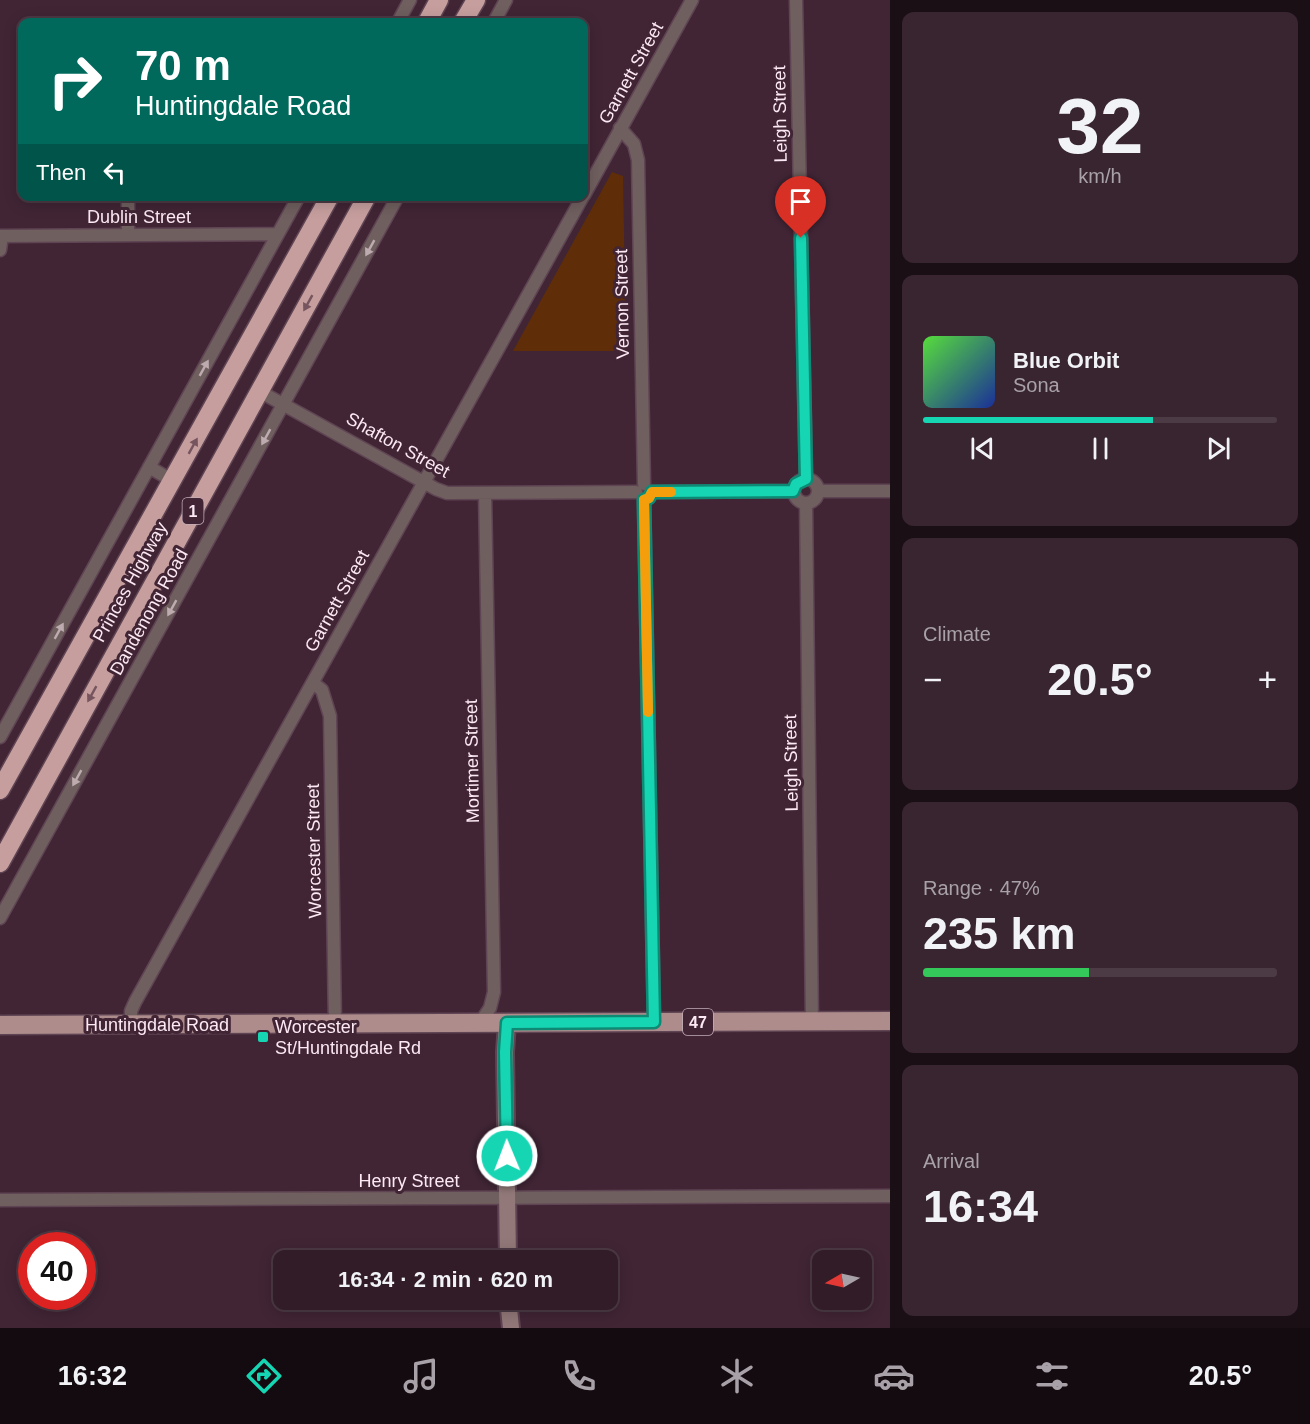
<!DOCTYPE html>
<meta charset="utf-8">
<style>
:root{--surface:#311c28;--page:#392530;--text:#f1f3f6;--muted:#a8a1a8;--line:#4c3a45;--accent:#16d5b3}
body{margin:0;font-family:Helvetica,sans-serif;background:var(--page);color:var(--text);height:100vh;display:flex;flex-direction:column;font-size:22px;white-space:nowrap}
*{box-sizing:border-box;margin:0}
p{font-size:20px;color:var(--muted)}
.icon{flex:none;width:33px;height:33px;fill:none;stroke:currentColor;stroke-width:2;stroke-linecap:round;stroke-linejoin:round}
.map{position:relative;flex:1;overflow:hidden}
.side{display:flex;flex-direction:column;gap:12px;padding:12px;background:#1b0f16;width:420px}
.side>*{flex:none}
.guide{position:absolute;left:18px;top:18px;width:570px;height:183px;border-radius:12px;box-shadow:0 3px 15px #0003,0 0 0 2px var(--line);background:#00695c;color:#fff;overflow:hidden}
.needle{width:39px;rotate:261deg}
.controls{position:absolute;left:812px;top:1250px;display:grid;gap:12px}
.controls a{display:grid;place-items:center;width:60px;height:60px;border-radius:12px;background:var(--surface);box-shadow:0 3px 15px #0003,0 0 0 2px var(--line);font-size:30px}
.speed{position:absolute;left:18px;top:1232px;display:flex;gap:12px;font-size:30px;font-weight:700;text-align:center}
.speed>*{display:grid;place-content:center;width:78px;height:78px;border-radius:50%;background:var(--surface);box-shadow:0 3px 15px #0003,0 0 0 2px var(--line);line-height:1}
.speed .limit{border:9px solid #d22;background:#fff;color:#111}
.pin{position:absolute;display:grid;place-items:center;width:51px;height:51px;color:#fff;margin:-62px -26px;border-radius:50% 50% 50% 0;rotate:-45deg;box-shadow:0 0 6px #0007}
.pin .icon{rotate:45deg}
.me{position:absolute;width:66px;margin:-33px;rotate:359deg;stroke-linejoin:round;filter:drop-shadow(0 0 4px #0008)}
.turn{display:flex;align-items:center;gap:21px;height:126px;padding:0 18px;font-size:27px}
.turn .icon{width:78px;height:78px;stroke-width:2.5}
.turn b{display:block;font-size:42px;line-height:51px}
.then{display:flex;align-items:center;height:57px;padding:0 18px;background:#0003;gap:12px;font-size:22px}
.big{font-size:45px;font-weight:700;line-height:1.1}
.side .widget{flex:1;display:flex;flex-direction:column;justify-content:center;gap:9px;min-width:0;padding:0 21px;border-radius:12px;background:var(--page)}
.side .dial{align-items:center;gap:0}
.dial b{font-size:78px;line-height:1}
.song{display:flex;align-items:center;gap:18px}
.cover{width:72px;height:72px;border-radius:9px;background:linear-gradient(135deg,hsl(110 70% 55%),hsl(230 70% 35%))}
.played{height:6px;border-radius:3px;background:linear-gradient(90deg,var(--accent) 65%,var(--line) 65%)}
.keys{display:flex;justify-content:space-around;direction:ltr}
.heat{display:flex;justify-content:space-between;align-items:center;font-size:33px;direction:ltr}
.charge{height:9px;border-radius:4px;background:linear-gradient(90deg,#34c759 47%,var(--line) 0)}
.trip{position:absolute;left:273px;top:1250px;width:345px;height:60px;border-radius:12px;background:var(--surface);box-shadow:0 3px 15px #0003,0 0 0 2px var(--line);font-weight:700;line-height:60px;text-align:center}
.dock{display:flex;height:96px;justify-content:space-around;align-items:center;background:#140b10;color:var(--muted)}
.dock .icon{width:42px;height:42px}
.dock .on{color:var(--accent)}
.dock b{font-size:27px;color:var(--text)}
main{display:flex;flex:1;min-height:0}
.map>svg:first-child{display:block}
.green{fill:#5f2e08}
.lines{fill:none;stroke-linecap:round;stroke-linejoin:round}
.street-casing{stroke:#5f4453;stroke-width:15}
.secondary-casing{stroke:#5f4453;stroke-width:20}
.primary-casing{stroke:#5f4453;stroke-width:21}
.highway-casing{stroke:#5f4453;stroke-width:21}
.street{stroke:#6f5f5e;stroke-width:12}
.secondary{stroke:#927878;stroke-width:16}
.primary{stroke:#ae8c8c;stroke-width:18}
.highway{stroke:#c69e9e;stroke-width:18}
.oneway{fill:#bdabb0}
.oneway2{fill:#76555f}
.route-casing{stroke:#0e8a74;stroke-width:15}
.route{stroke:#16d5b3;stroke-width:10}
.slow{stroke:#f59e0b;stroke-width:10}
.poi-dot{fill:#16d5b3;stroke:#412535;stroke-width:2}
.labels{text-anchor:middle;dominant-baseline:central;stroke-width:6;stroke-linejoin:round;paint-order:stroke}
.shield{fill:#412535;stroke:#c4aeba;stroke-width:1.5}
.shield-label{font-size:16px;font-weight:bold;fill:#fce9f3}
.street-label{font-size:18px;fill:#fce9f3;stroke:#412535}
.poi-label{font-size:18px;fill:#fce9f3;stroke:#412535;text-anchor:start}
</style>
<main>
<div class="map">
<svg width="890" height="1328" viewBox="0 0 890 1328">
<rect width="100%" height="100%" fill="#412535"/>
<path class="green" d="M612 172 623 176 626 351H513Z"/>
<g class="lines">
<g class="street-casing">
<path id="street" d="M796 0 806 479
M398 22 410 0
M494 22 506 0
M620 128 634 144 638 160 644 484
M584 195 692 0
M128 196V235
M0 236 278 234
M0 250 2 236
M259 391 436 489 447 493 636 492
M149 467 173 481
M794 491a12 12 0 1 1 24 0a12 12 0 1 1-24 0Z
M818 491H890
M652 492 793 491
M644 500 654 1022
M806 503 812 1022
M313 683 322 690 330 716 335 1024
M0 737 299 196
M0 918 398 196
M480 1023 490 1008 494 992 485 493
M131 1025V1011L135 1002 583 196
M0 1200 890 1196"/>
</g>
<g class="secondary-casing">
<path id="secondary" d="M507 1023 505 1052 508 1260
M508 1299 511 1328"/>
</g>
<g class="primary-casing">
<path id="primary" d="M0 1025 890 1021"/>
</g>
<g class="highway-casing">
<path id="highway" d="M427 22 439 0
M463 22 476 0
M0 790 330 196
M0 863 367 196"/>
</g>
<use href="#street" class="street"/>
<use href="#secondary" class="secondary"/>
<use href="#primary" class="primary"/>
<use href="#highway" class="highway"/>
</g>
<defs><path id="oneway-solid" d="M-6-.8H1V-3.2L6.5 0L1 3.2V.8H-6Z" transform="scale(1.5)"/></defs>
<g class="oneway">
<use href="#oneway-solid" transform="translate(370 248) rotate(119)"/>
<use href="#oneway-solid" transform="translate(204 368) rotate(-61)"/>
<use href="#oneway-solid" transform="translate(266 437) rotate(119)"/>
<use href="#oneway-solid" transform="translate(172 608) rotate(119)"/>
<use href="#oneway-solid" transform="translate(59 631) rotate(-61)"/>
<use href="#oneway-solid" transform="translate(77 778) rotate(119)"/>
</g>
<g class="oneway2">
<use href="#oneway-solid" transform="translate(308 303) rotate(119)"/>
<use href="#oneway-solid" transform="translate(193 446) rotate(-61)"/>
<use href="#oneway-solid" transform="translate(92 694) rotate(119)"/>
</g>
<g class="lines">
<g class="route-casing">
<path id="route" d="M507 1156 505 1052 507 1023 654 1022 644 500 649 498 652 492 793 491 796 484 806 479 801 238"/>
</g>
<use href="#route" class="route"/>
<path class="slow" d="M648 712 644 500 649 498 652 492H671"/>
</g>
<rect class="poi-dot" x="257" y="1031" width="12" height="12" rx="3"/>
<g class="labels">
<g class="shield">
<rect x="182.5" y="498" width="21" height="26" rx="4.5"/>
<rect x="683" y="1009" width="30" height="26" rx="4.5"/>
</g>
<g class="shield-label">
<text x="193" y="511">1</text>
<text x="698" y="1022">47</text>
</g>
<g class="street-label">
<text transform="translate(631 73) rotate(-61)">Garnett Street</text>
<text transform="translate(780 114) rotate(-91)">Leigh Street</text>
<text x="139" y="217">Dublin Street</text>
<text transform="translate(622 304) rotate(-91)">Vernon Street</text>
<text transform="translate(398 445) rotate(29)">Shafton Street</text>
<text transform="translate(130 582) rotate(-61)">Princes Highway</text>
<text transform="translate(337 601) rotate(-61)">Garnett Street</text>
<text transform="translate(149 612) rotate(-61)">Dandenong Road</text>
<text transform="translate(472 761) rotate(-91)">Mortimer Street</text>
<text transform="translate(791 763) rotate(-91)">Leigh Street</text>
<text transform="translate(314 851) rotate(-91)">Worcester Street</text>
<text x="157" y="1025">Huntingdale Road</text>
<text x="409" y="1181">Henry Street</text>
</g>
<g class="poi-label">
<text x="275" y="1027">Worcester<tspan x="275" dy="21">St/Huntingdale Rd</tspan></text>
</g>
</g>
</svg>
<div class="controls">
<a><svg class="needle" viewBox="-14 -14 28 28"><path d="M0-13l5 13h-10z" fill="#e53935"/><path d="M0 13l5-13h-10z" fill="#a8a1a8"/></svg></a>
</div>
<div class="speed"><div class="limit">40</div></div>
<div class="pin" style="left:801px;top:238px;background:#d93025"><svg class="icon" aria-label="arrive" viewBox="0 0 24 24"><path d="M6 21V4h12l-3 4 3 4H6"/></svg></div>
<svg class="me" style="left:507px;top:1156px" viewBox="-20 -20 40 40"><circle r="17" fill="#16d5b3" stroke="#fff" stroke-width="3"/><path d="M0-11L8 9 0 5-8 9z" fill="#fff"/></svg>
<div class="trip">16:34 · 2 min · 620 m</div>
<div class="guide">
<div class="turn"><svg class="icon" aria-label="right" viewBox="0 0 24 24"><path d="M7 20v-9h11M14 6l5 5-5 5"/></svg><div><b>70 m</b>Huntingdale Road</div></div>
<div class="then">Then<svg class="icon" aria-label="left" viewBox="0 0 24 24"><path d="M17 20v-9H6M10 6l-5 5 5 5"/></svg></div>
</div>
</div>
<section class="side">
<div class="widget dial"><b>32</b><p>km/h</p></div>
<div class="widget">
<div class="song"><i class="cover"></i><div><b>Blue Orbit</b><p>Sona</p></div></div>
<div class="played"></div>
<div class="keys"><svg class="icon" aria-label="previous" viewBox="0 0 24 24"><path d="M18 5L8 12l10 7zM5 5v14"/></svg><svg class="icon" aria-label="pause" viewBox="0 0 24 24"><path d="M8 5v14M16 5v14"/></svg><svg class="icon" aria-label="next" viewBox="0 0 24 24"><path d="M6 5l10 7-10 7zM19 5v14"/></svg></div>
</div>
<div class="widget"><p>Climate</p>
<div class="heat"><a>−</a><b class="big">20.5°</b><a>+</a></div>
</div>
<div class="widget"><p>Range · 47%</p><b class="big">235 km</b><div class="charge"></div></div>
<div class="widget"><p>Arrival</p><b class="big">16:34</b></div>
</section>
</main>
<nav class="dock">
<b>16:32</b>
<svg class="icon on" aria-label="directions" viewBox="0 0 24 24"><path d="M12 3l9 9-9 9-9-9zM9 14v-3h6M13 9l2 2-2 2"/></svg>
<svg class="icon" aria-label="music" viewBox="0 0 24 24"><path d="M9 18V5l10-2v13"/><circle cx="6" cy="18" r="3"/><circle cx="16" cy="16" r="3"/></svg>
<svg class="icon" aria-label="phone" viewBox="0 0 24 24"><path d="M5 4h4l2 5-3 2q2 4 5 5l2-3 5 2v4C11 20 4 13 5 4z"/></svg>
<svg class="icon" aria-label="climate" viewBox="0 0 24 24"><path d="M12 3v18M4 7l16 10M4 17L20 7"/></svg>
<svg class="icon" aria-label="car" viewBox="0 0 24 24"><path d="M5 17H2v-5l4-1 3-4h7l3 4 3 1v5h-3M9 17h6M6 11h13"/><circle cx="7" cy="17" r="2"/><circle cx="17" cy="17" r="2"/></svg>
<svg class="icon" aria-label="filters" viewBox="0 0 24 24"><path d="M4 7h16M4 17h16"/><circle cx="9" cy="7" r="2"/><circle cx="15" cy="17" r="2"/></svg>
<b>20.5°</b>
</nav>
